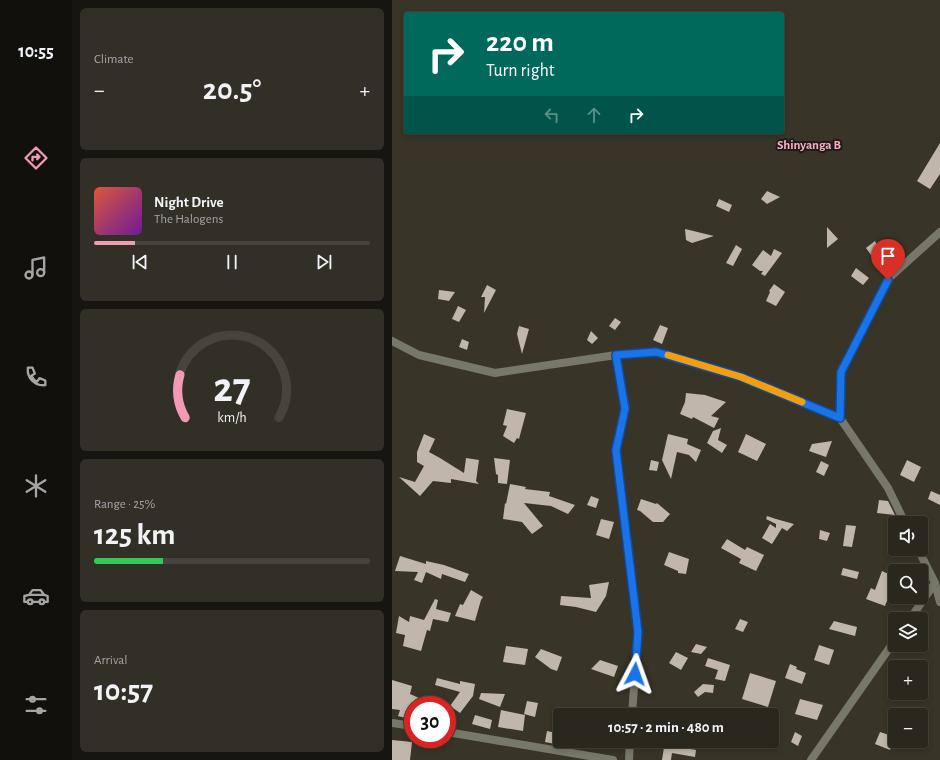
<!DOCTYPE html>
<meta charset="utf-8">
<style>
:root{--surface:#2a271e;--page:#322f27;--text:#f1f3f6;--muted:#a5a5a4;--line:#46443c;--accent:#f09ab6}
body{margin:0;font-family:"Alegreya Sans",sans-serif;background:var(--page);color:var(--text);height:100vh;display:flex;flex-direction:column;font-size:15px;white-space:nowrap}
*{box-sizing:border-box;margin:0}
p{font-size:13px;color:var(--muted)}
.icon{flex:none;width:22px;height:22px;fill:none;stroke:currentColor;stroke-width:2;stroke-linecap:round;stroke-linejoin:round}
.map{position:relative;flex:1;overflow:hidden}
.side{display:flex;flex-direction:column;gap:8px;padding:8px;background:#171510;width:320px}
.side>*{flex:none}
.hud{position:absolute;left:12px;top:12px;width:380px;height:122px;border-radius:4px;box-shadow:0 2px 6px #0003,0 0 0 1px var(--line);background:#00695c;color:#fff;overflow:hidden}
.tools{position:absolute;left:496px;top:516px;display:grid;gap:8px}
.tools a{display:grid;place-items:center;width:40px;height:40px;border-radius:4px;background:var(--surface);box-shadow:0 2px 6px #0003,0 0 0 1px var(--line);font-size:20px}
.speed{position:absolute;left:12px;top:696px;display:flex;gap:8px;font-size:20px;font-weight:700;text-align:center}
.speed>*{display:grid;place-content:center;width:52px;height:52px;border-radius:50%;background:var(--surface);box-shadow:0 2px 6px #0003,0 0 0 1px var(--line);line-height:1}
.speed .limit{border:6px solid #d22;background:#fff;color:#111}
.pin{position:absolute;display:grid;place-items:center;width:34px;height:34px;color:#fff;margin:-41px -17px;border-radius:50% 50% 50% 0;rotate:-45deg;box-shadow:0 0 4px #0007}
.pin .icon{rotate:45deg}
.me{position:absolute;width:44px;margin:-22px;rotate:4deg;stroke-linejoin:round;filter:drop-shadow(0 0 3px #0008)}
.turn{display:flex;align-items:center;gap:14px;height:84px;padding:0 16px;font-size:18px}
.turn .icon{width:52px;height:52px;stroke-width:2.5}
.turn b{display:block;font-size:28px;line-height:34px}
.lanes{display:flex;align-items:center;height:38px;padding:0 16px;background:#0003;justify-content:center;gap:20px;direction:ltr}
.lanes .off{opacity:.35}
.big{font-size:30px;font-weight:700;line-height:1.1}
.side .tile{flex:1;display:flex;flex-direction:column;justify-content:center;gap:6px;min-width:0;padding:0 14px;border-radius:6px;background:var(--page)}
.side .dial{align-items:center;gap:0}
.dial svg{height:104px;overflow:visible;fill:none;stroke:var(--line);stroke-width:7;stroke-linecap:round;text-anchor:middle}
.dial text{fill:var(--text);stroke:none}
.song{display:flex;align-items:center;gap:12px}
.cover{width:48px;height:48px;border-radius:6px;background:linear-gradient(135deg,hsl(10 70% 55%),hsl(280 70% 35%))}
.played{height:4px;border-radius:2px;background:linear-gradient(90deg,var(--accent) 15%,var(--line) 15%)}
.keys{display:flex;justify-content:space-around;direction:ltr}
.heat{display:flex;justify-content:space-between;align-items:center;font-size:22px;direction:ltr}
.charge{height:6px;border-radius:3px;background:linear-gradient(90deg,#34c759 25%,var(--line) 0)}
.trip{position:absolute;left:161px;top:708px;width:226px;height:40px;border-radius:4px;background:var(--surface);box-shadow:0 2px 6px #0003,0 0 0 1px var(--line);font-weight:700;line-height:40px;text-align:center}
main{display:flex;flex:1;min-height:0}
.tabs{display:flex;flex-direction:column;width:72px;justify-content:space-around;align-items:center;background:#11100c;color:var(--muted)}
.tabs .icon{width:28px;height:28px}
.tabs .active{color:var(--accent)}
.tabs b{font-size:18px;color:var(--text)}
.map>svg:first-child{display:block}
.building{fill:#c0b6a9}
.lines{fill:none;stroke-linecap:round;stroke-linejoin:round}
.minor{stroke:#777869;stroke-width:8}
.route-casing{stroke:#114b97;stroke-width:10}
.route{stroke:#1a73e8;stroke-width:7}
.slow{stroke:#f59e0b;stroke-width:7}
.labels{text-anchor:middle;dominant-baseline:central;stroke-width:4;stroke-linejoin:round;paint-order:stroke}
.quarter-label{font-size:13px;font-weight:bold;fill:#fdacc6;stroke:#1e1c17}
</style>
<main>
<nav class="tabs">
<b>10:55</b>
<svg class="icon active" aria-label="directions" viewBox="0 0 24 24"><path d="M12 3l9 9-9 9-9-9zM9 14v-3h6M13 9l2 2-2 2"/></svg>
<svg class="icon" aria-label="music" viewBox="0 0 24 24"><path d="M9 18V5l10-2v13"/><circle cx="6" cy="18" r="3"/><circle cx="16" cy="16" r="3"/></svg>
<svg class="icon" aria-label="phone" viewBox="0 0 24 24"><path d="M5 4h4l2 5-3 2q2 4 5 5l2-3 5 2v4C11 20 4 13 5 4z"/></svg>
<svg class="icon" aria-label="climate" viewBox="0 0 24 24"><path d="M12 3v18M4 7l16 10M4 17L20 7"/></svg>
<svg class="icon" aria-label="car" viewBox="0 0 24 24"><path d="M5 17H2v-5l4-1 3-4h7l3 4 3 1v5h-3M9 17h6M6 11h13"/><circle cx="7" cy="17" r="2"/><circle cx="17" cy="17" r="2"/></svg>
<svg class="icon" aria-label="filters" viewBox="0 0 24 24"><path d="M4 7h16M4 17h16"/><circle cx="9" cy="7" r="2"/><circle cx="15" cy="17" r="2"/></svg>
</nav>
<section class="side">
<div class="tile"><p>Climate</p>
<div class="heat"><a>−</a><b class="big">20.5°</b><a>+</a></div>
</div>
<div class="tile">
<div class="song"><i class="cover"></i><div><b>Night Drive</b><p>The Halogens</p></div></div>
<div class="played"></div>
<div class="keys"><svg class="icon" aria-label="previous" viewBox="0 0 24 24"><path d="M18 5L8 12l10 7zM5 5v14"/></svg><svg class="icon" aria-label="pause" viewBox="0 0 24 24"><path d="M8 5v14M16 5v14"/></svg><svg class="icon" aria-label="next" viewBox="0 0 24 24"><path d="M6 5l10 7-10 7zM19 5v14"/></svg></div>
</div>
<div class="tile dial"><svg viewBox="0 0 100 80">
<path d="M14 69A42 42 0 1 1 86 69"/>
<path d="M14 69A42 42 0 0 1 10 36" stroke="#f09ab6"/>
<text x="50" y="56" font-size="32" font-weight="700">27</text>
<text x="50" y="72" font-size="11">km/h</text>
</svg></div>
<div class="tile"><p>Range · 25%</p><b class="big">125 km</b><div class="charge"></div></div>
<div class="tile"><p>Arrival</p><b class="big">10:57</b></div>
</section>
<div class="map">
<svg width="548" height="760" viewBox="0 0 548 760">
<rect width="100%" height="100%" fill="#383428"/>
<path class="building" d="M548 143V174L538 189 525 181Z
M375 191 388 197 375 204 369 199Z
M327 199 340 205 337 212 324 206Z
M435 227 446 239 435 248Z
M293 229 322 236 300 243 294 240Z
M483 241 489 253 479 255 474 248Z
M344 245 350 249 341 266 334 263Z
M382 249 390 253 373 276 369 274 371 271H368L360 265 371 250 379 256Z
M464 268 477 278 471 285 459 276Z
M382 284 393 292 384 306 374 301 378 292 377 291Z
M95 285 104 290 92 313 93 297H89Z
M47 290 63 292 57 301 46 299Z
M66 306 74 310 67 322 60 319Z
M223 318 229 322 223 330 217 326Z
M268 325 276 328 270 344 261 340Z
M127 326 137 329 130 354 125 334Z
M199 331 206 338 200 344 195 340Z
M70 339 77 342 75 350 67 347Z
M294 393 313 395 334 402 319 416 327 418 322 428 301 417 300 419 288 414 293 402Z
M115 409 134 413 127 439 125 438 122 443 111 436 115 426 111 425Z
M329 428 326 440 335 445 330 453 315 443 321 431Z
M32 434 43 439 37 452 48 458 72 473 74 458 87 460 84 481 87 484 59 479V483L41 481 28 496 7 477 23 482 32 466 25 462V452Z
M276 434 296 439 295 444 309 450 304 462 297 455 285 452 279 479 270 460Z
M354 434 374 444 365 461 346 452Z
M440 441 434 457 417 451 420 444Z
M102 458 118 460 115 484 106 483V475L104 474Z
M259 460 267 462 265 471 257 470Z
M515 460 529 467 522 482 508 475Z
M429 461 437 465 432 476 424 472Z
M118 484 134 487 133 489 158 492 157 496 183 505 176 514 159 506 132 503 151 526 140 534 130 522 111 519 113 503 114 504Z
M539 491 548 495V505L536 499Z
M199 496 207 499 204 508 195 505Z
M249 499 264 504 265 503 278 514 271 522H261L248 511 245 510Z
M487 500 496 501 503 515 485 513Z
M375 516 384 519 402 524 395 531 390 528 380 544 370 538 378 524 384 528V524L374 519Z
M209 519 222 522 217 539 204 535Z
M454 525 464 526 460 547 451 546Z
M428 530 438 533 435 541 427 539Z
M335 539 353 550 355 547 372 555 364 571 347 563 349 559 329 548Z
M277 552 297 559 294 574 286 573V571L272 565Z
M8 556 34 564V561L52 565 77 574 73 582 50 574 49 579 34 572 30 583 22 580 26 572 3 571Z
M451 568 467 572 465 579 449 575Z
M490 571 503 577V580L493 606 474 599 479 588 483 590Z
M217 582 214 596 204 612 184 607 168 605 169 596 199 598 197 585Z
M79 590 91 597 89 600 83 621 63 616 68 604 71 605Z
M43 599 46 600 44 609 59 613 56 622 41 619 38 631 35 630 29 651 11 646 13 635 4 633 7 616 17 622 18 616 32 620Z
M348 619 356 622 351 632 343 629Z
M442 621 465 627 463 636 437 629Z
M304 644 315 647 309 654 299 652Z
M427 645 442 650 437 665 422 660Z
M114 646 136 649 133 665 111 662Z
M149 649 170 657 165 671 159 669 143 657Z
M284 652 296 658 289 670 277 663Z
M316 658 338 665 333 681 323 679 326 670 313 666Z
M208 660 226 666 222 677 199 669Z
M398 664 405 667 404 669 414 673 410 684 393 678Z
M358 673 384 681 376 707 350 699Z
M45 678 68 684V681L83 684 81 696 68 713 58 706 68 692 43 685Z
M0 680 20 686 18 694 43 705H21V720L6 716 8 710 0 709Z
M311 684 322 685 321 693 313 692 306 697 302 692Z
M89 693 113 694 108 707 87 699Z
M408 699 431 705 425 720 403 714Z
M135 701 146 703 143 717 132 714Z
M109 710 133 715 131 731 106 727Z
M83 715 100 720 98 729 80 724Z
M155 731 168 734V745L153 742Z
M403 732 410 736 406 746 399 742Z
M488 732 503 737 498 750 483 744Z
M0 740 20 742 18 760H0Z
M273 741H295L293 748 304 750 303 757 280 753 279 760H270Z"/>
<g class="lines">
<path class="minor" d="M0 341 27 355 103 373 224 355 264 352 349 377 448 418 496 488 513 523
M224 355 233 409 224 450 246 632 240 715
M448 418 449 372 496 279 548 232
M526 549 543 583 548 602
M518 619 543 583
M0 723 21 726
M55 732 221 760
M237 760 238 741
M419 760 503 640"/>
</g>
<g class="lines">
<g class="route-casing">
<path id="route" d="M243 674 246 632 224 450 233 409 224 355 264 352 349 377 448 418 449 372 496 280"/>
</g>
<use href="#route" class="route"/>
<path class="slow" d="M276 355 349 377 410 402"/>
</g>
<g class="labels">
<g class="quarter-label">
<text x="417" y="145">Shinyanga B</text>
</g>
</g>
</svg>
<div class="tools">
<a><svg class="icon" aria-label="sound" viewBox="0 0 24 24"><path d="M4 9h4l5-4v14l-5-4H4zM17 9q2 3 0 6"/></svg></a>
<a><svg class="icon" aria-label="search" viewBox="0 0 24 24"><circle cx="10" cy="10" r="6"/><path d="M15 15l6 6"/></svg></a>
<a><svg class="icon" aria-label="layers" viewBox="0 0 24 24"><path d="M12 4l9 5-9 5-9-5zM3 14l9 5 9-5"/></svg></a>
<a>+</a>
<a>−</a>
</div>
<div class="speed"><div class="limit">30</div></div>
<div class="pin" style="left:496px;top:280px;background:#d93025"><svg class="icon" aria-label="arrive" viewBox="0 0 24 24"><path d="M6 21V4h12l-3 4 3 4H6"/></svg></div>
<svg class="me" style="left:243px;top:674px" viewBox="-20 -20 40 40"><path d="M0-17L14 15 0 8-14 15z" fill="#1a73e8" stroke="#fff" stroke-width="4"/></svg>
<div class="trip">10:57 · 2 min · 480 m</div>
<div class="hud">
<div class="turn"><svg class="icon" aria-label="right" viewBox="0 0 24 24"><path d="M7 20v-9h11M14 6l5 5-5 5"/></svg><div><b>220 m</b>Turn right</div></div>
<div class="lanes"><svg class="icon off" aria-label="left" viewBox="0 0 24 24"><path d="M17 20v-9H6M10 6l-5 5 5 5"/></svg><svg class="icon off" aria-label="ahead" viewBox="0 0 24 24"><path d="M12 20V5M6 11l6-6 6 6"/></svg><svg class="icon" aria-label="right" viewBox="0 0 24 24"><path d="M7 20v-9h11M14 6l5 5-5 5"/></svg></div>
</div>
</div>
</main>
